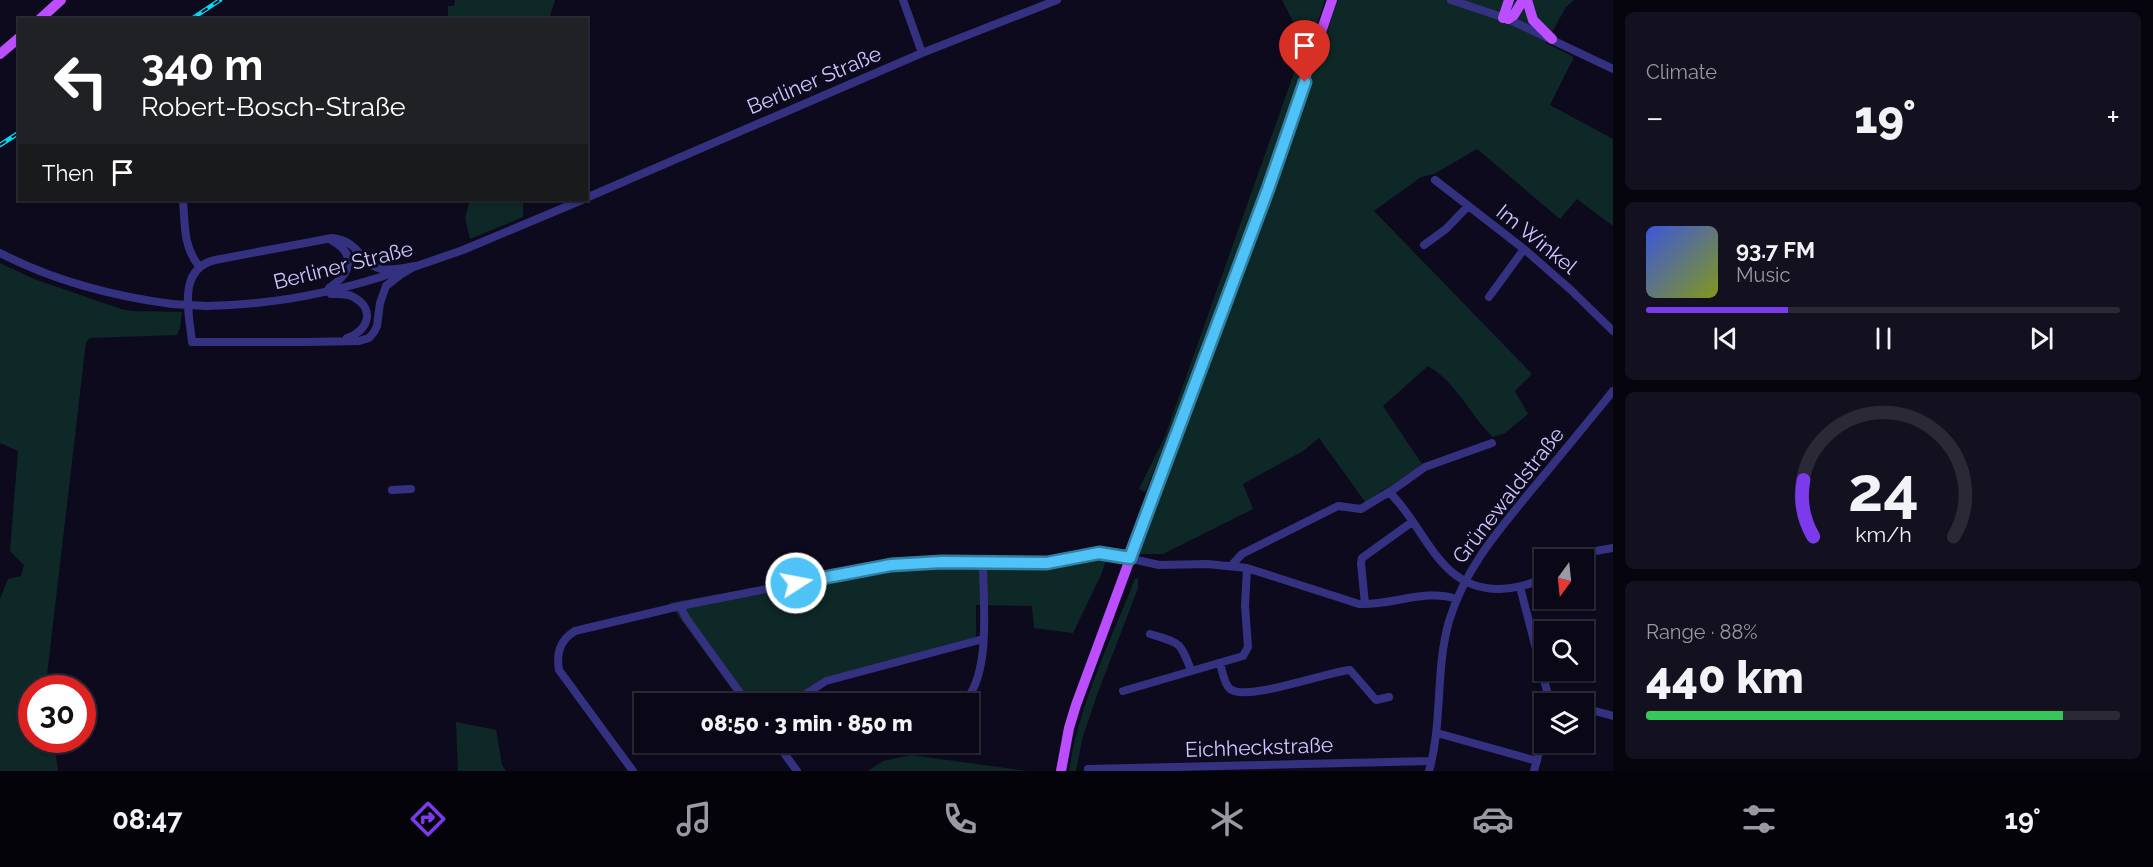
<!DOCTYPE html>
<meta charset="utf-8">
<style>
:root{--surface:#0a0816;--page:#13111f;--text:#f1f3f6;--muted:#999aa1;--line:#2a2935;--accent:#7c3aed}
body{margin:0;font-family:Raleway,sans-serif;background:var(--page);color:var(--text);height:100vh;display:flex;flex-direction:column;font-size:22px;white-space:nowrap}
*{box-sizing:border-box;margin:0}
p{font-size:20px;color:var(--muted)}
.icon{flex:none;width:33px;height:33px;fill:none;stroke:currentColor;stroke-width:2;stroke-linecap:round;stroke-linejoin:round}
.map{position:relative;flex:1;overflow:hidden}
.side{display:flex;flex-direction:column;gap:12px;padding:12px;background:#06040c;width:540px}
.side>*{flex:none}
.top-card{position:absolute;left:18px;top:18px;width:570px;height:183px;border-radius:0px;box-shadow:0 2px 4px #0004,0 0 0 2px var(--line);background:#202124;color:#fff;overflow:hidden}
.needle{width:39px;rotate:195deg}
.controls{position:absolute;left:1534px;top:549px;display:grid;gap:12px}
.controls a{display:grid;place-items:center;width:60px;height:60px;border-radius:0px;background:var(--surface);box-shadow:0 2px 4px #0004,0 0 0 2px var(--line);font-size:30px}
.speed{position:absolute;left:18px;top:675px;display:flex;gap:12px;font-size:30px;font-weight:700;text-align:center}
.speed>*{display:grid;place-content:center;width:78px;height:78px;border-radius:50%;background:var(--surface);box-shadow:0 2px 4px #0004,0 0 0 2px var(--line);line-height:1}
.speed .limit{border:9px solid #d22;background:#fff;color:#111}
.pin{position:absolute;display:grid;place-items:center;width:51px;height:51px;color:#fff;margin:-62px -26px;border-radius:50% 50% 50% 0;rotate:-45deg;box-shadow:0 0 6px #0007}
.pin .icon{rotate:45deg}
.me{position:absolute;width:66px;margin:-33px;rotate:79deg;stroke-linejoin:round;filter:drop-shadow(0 0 4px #0008)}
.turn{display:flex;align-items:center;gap:21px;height:126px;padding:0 24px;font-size:27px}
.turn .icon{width:78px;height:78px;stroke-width:2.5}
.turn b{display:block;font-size:42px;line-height:51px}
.then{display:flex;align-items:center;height:57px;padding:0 24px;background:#0003;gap:12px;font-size:22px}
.big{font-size:45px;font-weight:800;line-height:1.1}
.side .tile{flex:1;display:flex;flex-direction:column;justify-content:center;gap:9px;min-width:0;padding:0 21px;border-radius:9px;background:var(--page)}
.side .dial{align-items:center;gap:0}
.dial svg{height:156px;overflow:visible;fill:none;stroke:var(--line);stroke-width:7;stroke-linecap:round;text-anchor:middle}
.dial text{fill:var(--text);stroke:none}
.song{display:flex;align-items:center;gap:18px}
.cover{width:72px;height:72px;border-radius:9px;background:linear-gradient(135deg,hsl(230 70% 55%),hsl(70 70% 35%))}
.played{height:6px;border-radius:3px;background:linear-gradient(90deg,var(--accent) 30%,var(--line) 30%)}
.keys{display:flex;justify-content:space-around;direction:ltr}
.heat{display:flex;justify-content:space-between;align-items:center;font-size:33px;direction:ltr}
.charge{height:9px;border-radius:4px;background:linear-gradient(90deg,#34c759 88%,var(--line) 0)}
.trip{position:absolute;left:634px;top:693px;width:345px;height:60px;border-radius:0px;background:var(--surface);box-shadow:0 2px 4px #0004,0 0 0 2px var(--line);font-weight:800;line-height:60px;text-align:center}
.dock{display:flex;height:96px;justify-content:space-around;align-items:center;background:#040309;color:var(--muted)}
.dock .icon{width:42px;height:42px}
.dock .selected{color:var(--accent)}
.dock b{font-size:27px;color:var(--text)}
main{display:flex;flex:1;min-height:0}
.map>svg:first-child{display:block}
.green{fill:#0d2827}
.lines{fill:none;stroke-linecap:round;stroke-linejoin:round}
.minor{stroke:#343280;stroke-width:8}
.major{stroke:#bb4eff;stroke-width:10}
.rail-casing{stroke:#00ddf2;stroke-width:4.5}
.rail{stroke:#0e0a1e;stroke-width:2;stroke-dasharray:7;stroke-linecap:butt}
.minor-bridge{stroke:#343280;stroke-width:8}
.route-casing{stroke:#337fa1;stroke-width:15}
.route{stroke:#4fc3f7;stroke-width:10}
.labels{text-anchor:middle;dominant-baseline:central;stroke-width:6;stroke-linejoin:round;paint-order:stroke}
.street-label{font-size:21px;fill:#cdc7ff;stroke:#0e0a1e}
</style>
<main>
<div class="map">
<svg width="1613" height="771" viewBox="0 0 1613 771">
<rect width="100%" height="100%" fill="#0e0a1e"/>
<path class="green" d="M455 0H555L549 19H448V6H454Z
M1282 0H1325L1275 150 1175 421 1145 492 1139 489 1165 436 1295 70C1301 36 1298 30 1282 0Z
M1338 0H1574L1566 7 1546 43 1574 57 1550 105 1613 139V226L1577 199 1560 219 1477 149 1434 174 1421 177 1374 211 1532 374 1515 391 1528 414 1505 433 1493 437C1470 415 1456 382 1428 366L1383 406 1422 464 1390 488 1384 489 1366 503 1319 438 1303 451 1243 484 1253 509 1163 554H1139L1218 338Z
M470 200H523V217L470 239 465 218Z
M0 263 34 279 121 309 132 311 182 312 180 328 177 335 90 338 86 342 47 675 49 688H32V740H54L58 771H0V599L8 579 21 576 24 565 10 551 18 451 0 443Z
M1109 551 1101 575 1073 633 1034 628 1032 606 976 605V637L822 679 785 703H742L669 603 891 563 932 558 1060 559Z
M1138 578V588L1097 695 1083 736 1076 771H1069C1079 704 1110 642 1135 579Z
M456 722 496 730 502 765 506 771H458Z
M911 755 1027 771H868L883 761Z"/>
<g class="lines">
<path class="minor" d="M903 0 922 53
M1451 0 1508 19 1613 69
M1435 180 1524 249 1571 290 1613 331
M586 198 922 53 1057 0
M183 200C185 223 183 247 199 266
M332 238C361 242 358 261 378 268 389 272 404 268 415 266L400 275 386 286 380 303 377 326 374 332 369 338 359 341 306 342H192C189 312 177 269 215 260Z
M1424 245 1446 229 1468 206
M0 253C54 281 112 296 172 304
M411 268 463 250 582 200
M329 288C351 273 358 255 331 240
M331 294C339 294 348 293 355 298 376 310 367 332 347 338
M1489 297 1524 249
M206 306C271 305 334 293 396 272
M392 490 411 489
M1390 492 1425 467 1492 443
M1568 560 1579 554 1613 548
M1231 566 1242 554 1338 506 1361 509 1389 492C1426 527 1438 590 1500 589 1516 588 1531 585 1545 577
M1520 587 1547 691 1548 704
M1365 604 1361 563 1362 558 1412 522
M680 606 686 618 748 704
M1150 634C1181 644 1179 640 1191 670
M1220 663C1222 670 1224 684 1230 689 1248 702 1326 672 1350 670L1376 700 1389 697
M1123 691 1243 656 1248 647 1245 606 1247 568
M1548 699 1569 704
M963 703C992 676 983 601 983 563
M790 704 826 681 983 639
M1584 708 1613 716
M1437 733 1537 761
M776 742 797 771
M1088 769 1431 761
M633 771 559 670C556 653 560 640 575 631L680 606 878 567 942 562 1046 563 1099 553 1119 556 1159 565 1207 564 1247 568 1359 604C1391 606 1426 588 1457 599
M1429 771C1443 722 1435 670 1449 621 1466 566 1499 530 1534 487 1561 455 1587 423 1613 391
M1534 771 1545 730"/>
<path class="major" d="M1527 0 1533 20 1552 39
M1503 18 1509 0
M1508 19 1514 15 1523 0
M39 20 61 0
M0 54 20 37
M1061 771 1069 728 1076 705 1267 189 1332 0"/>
<g class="rail-casing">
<path id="rail" d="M190 20 220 0
M0 145 20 132"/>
</g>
<use href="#rail" class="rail"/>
<path class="minor-bridge" d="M172 304 206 306"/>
</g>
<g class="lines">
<g class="route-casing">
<path id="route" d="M796 583 891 565 942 562 1047 563 1099 553 1130 558 1268 189 1305 82"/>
</g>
<use href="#route" class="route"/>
</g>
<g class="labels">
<g class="street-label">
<text transform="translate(814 80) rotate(-23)">Berliner Straße</text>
<text transform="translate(1537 239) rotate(39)">Im Winkel</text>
<text transform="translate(343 265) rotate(-14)">Berliner Straße</text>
<text transform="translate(1508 495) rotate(-52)">Grünewaldstraße</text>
<text transform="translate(1259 747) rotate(-2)">Eichheckstraße</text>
</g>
</g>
</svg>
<div class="controls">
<a><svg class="needle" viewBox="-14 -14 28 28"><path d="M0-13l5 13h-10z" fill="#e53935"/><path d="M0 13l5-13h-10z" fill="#999aa1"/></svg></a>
<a><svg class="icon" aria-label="search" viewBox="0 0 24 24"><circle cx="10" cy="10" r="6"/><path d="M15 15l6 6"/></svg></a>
<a><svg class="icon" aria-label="layers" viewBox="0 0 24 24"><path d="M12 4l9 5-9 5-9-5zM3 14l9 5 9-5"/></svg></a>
</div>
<div class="speed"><div class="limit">30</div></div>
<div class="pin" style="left:1305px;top:82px;background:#d93025"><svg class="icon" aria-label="arrive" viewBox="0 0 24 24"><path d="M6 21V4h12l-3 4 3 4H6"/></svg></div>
<svg class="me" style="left:796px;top:583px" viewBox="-20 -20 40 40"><circle r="17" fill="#4fc3f7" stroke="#fff" stroke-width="3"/><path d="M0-11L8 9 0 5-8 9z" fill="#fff"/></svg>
<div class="trip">08:50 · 3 min · 850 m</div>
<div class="top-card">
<div class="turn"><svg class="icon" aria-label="left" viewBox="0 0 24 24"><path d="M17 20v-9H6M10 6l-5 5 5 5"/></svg><div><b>340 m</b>Robert-Bosch-Straße</div></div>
<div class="then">Then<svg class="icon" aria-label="arrive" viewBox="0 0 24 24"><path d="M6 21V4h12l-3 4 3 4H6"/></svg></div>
</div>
</div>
<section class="side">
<div class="tile"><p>Climate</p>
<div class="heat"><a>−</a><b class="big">19°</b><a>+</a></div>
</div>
<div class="tile">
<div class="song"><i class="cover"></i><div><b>93.7 FM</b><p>Music</p></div></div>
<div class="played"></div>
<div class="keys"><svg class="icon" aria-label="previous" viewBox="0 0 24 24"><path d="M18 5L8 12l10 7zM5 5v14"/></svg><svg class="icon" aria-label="pause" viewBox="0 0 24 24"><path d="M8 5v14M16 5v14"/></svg><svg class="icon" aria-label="next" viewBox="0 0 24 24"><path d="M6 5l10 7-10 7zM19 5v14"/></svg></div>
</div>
<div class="tile dial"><svg viewBox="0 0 100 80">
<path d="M14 69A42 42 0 1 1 86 69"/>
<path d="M14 69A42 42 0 0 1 9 40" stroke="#7c3aed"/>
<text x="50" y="56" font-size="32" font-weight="700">24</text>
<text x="50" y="72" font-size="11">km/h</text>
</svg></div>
<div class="tile"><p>Range · 88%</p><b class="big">440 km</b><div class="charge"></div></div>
</section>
</main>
<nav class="dock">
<b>08:47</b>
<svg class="icon selected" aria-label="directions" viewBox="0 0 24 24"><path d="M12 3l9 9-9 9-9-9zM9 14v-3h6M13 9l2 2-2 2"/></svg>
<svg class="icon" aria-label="music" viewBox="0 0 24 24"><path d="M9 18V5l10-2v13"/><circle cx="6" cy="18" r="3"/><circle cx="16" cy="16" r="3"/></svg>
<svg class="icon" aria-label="phone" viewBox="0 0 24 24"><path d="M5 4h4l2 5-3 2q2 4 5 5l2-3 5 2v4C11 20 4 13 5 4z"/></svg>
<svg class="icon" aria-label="climate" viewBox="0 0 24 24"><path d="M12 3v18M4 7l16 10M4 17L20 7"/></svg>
<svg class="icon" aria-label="car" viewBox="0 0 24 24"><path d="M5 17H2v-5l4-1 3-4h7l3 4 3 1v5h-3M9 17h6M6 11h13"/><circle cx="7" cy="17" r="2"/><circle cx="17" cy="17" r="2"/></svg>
<svg class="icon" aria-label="filters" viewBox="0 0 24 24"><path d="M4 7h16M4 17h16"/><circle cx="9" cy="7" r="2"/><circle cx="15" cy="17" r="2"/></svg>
<b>19°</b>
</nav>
